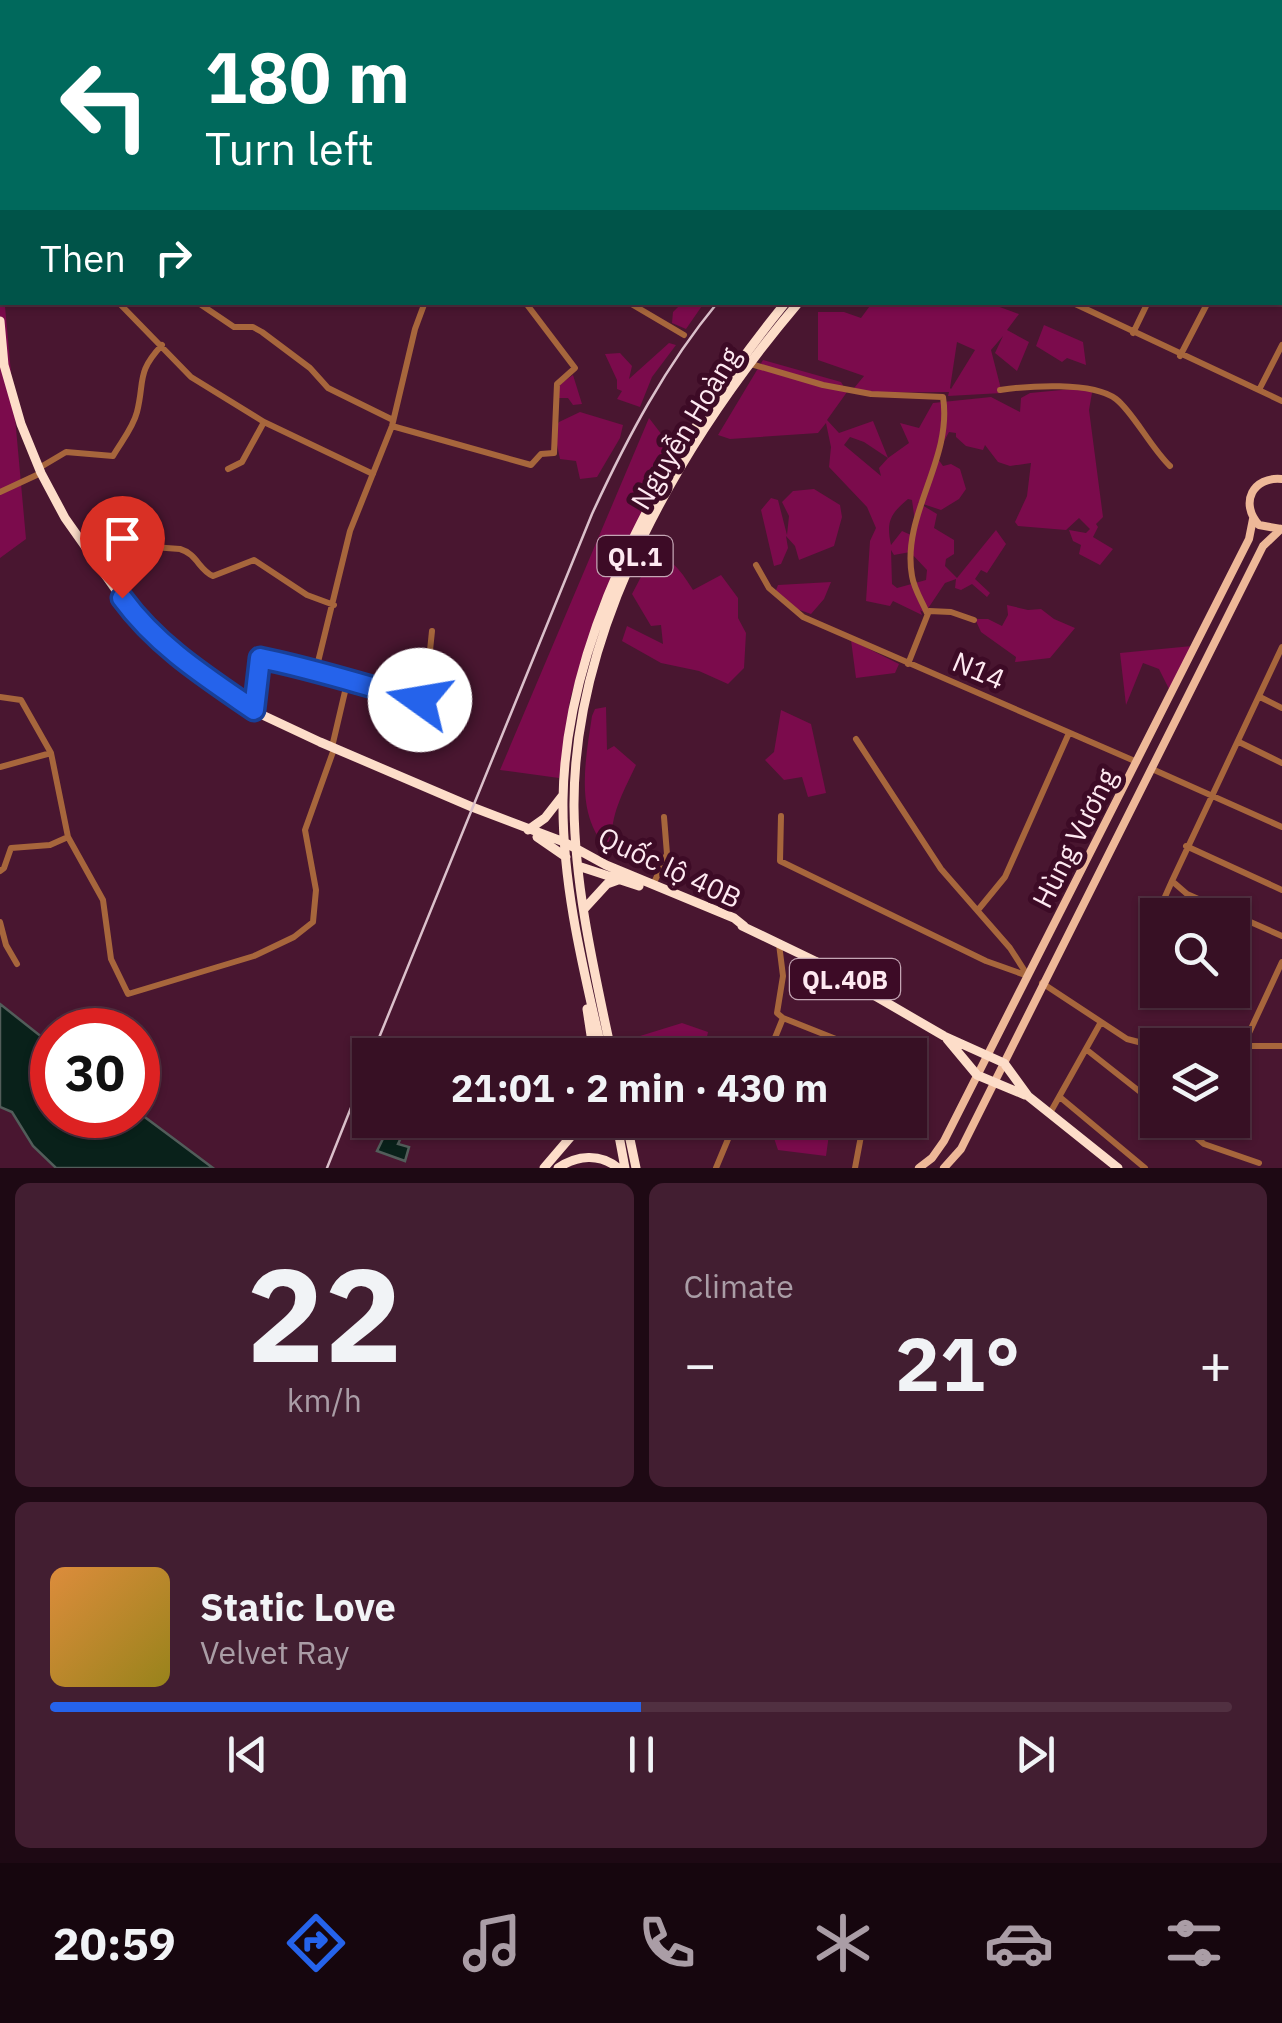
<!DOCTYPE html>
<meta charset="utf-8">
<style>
:root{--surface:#371024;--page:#421e31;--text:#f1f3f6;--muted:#aa9da6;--line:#513041;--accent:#2563eb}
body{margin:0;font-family:"IBM Plex Sans",sans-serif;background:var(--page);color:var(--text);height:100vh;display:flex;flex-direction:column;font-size:38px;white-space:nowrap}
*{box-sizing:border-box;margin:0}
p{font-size:32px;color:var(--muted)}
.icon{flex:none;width:55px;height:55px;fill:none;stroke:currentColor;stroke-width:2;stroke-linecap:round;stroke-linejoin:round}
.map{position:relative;height:1168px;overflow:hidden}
.panel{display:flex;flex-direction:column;gap:15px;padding:15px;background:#1e0914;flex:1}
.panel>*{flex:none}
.guide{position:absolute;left:0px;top:0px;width:1282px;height:305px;box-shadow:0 2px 8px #0004,0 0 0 2px var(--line);background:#00695c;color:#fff;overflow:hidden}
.buttons{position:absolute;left:1140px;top:898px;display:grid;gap:20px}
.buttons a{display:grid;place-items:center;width:110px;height:110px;border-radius:0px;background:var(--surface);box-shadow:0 2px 8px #0004,0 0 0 2px var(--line);font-size:50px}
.speed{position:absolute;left:30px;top:1008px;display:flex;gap:20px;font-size:50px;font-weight:700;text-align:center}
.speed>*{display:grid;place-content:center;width:130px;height:130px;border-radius:50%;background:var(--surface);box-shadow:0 2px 8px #0004,0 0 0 2px var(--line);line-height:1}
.speed .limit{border:15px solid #d22;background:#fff;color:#111}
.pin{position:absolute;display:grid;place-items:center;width:85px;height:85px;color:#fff;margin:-102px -42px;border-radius:50% 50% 50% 0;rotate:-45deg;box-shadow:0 0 10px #0007}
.pin .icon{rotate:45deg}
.me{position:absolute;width:110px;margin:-55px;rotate:283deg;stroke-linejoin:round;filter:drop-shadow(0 0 8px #0008)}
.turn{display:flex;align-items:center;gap:35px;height:210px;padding:0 40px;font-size:45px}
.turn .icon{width:130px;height:130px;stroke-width:2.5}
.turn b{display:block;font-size:70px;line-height:85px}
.then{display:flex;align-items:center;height:95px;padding:0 40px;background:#0003;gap:20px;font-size:38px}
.big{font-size:75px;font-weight:700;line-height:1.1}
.panel .card{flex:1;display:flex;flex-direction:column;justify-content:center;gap:15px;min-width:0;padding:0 35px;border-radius:15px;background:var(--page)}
.panel .dial{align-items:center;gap:0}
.dial b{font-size:130px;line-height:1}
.song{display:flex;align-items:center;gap:30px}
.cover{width:120px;height:120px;border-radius:15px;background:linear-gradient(135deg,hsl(30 70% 55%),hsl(50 70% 35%))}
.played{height:10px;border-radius:5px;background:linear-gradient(90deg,var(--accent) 50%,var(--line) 50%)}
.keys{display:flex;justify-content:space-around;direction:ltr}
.heat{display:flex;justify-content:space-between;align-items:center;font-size:55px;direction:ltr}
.panel .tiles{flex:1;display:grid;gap:15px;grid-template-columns:1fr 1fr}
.card:last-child{grid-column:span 2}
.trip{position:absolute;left:352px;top:1038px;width:575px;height:100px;border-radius:0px;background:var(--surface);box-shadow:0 2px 8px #0004,0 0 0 2px var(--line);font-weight:700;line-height:100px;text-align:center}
.tabs{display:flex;height:160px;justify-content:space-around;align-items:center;background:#16060e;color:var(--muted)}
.tabs .icon{width:70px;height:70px}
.tabs .selected{color:var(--accent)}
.tabs b{font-size:45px;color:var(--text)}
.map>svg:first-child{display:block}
.green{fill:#7b0b4c;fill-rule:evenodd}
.water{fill:#09211a;stroke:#525d5a;stroke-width:2.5}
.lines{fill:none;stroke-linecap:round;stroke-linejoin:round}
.minor{stroke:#a7663c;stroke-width:6}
.major{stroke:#eeb898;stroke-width:8}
.highway{stroke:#fdddc9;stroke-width:9}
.rail{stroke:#dbc0cb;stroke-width:2.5}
.route-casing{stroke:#184099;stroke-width:25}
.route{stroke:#2563eb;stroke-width:18}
.labels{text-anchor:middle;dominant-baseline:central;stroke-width:10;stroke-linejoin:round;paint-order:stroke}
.shield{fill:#3d0b26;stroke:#c4a6b4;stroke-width:2.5}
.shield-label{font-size:25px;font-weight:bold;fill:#fee9f1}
.street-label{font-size:28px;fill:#fee9f1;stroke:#3d0b26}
</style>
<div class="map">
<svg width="1282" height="1168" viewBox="0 0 1282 1168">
<rect width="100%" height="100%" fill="#491630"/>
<path class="green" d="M0 251 26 539 0 558Z
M682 303H704L686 329 672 323 673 312Z
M872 303H989L1019 314 1007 330 1029 342 1017 371 995 353 1003 336 991 350 1002 393 948 396 949 392 850 393 864 376 818 360V312H844L861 318ZM957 342 975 350 951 389 950 388Z
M1044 325 1083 342 1086 365 1067 358 1062 362 1036 346Z
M669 343 676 345 652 377 640 407 617 399 622 391 617 389V380L605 354 620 353 632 366 629 379Z
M763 360 841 382 847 392 827 420 839 433 873 421 888 458 909 443 900 423 919 428 933 403 991 397 1020 412 1021 398 1030 393 1093 387 1089 410 1103 517 1096 524 1098 527 1093 537 1113 549 1100 565 1079 554 1081 545 1073 541 1069 530 1086 533 1090 529 1079 518 1066 530 1018 526 1015 522 1027 496 1031 463 1010 466 998 462 985 445 983 450 966 446 956 437V433L949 432 936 456 943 466 951 464 960 469 966 489 959 499 941 510 917 502 937 514 934 528 954 540V554L946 559 945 566 957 578 996 530 1006 544 987 573 981 570 975 579 990 593 987 597 972 584 961 590 955 588 956 579 945 583 925 613 920 610 922 615 893 601 890 606 866 601 870 541 876 528 867 507 829 467 831 447 826 423 818 433 730 439 718 435ZM850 437 864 442 888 458 879 468 881 476 844 445ZM908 499 912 500 915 522 911 535 902 531 891 545C886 522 890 514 908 499ZM891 550 894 555 910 552 927 570 926 580 897 588 892 584Z
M573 375 582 404 573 405 568 398H559L556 387Z
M580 412 623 425 620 438 597 477 580 479 576 461 560 459 554 430 559 422Z
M649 418 672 448 598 608 570 699 559 778 500 770Z
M814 489 840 505 842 517 834 546 799 560 795 546 786 536 788 548 781 564 774 566 761 510 771 498 778 500 787 535 789 516 782 502 793 491Z
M653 554C674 559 682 573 693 590L721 575 738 598V618L746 633 744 668 728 684 699 671 661 663 622 641 627 626 663 644 661 625 651 626 632 594Z
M831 582 824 599 811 614 794 608 774 595 778 585Z
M1007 605 1028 610 1041 609 1054 619 1075 628 1050 658 1015 662 1016 657 981 632 975 619H988L1002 626 1008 615Z
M851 640 899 664 895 673 856 678Z
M1192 646 1170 691 1159 669 1143 663 1126 705 1120 653Z
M606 707 607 750 614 746 636 765C622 795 606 821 614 855 573 821 585 763 592 716L595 709Z
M781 710 811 724 826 793 808 797 802 777 784 780 765 760 774 752Z
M682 1023 708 1032 703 1055H669L668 1051 630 1048 640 1036Z
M768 1120H831L826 1156 778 1150Z"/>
<path class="water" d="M0 1004 52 1045V1115H138V1112L213 1168H56L33 1146 12 1112 0 1107Z
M392 1120 409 1121 398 1144 409 1147 405 1161 377 1151Z"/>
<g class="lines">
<path class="minor" d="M394 0 395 2
M452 0 454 2
M781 0V2
M132 2 136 0
M494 2 495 0
M728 2V0
M832 2V0
M1094 2 1096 0
M1280 54 1282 55
M0 55H2
M1280 78 1282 73
M1280 222 1282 223
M0 240H2
M118 302 191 377 264 422 373 474
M197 302 234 327H253L262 332 310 368 328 388 393 420
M628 302 684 335
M1071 302 1282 401
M1133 333 1148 302
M1180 356 1208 302
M751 364 823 385 871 394 943 397C953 460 901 514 912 576 914 589 922 601 927 613
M1000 390C1028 386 1092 381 1116 399 1133 412 1151 448 1170 466
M1259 390 1282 345
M392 426 531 465 541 454 554 453 557 384 575 368 525 302
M39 468 66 452 113 456C121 442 133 428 137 412 145 380 136 373 162 345
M228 469 242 462 264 422
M0 492 41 473
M84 542 180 549C197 554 199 570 213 576L254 560 307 595 334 605
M756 565 769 588 803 617 1137 762
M1282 647 1172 881 1187 894 1282 936
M908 664 929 611 951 612 974 620
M347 683 425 699 432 631
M0 697 21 700 51 753 68 837 103 900 111 959 128 994 254 956 294 937 313 922 316 890 305 830 334 749
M1260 697 1282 708
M254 710 260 658 319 669
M856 739 941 869 1010 948 1028 976
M1239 742 1282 763
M332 747 347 683 320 671 317 666 350 531 392 426 415 329 425 302
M0 767 51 753
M1152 769 1282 827
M781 816 780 861 986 961 1028 976
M1186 846 1282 890
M0 871 4 868 11 848 50 845 68 837
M653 885 667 854 664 817
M1164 899 1172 881
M978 910 1005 877 1069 733
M0 922 6 945 17 964
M779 944 783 976 777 1013 783 1018 846 1043 851 1055
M1042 983 1127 1039 1158 1047
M1232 1046H1282
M1243 1046 1282 962
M1087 1050 1158 1106
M768 1055 783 1018
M1061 1098 1145 1168
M1050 1113 1101 1022
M523 1120 563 1129 581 1126
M1176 1120 1204 1144 1259 1163
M716 1168 736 1120
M855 1168 864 1120"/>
<path class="major" d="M1281 529 1259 525C1239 503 1253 476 1282 479
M919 1168 932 1158 944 1141 1249 539 1253 519
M944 1168 961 1149 1263 546 1281 529"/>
<path class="highway" d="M61 2 62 0
M1042 2 1044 0
M1054 2 1056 0
M0 221 2 188
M0 321 4 365 21 424 41 473 65 518 142 627 193 668 256 712 320 742 472 807 564 842 606 865 734 918 744 926
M528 830 545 818 563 795
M537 837 566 857
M578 866 639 886
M585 908 607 884 618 880
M742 926 815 961 944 1036 1004 1063 1028 1096 1118 1168
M587 1009 594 1055
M947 1039 977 1075 1025 1095
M603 1055C584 972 562 886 563 800 565 625 678 435 786 302
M612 1055C595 974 575 890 574 807 573 624 684 438 799 302
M616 1120 625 1168
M626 1120 636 1168
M544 1168 585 1120
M558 1168C577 1155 600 1153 618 1168"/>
<path class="rail" d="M992 2 994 0
M372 1055 592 514C627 438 665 366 718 302
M327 1168 370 1060"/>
</g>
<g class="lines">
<g class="route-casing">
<path id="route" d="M122 598C157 646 206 677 254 710L260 658C315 669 365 686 420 700"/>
</g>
<use href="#route" class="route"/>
</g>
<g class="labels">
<g class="shield">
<rect x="597.5" y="536" width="75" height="40" rx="8"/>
<rect x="790" y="959" width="110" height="40" rx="8"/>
</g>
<g class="shield-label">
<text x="635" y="556">QL.1</text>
<text x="845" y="979">QL.40B</text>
</g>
<g class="street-label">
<text transform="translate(685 428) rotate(-59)">Nguyễn Hoàng</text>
<text transform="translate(979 670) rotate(23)">N14</text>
<text transform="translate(1074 838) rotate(-63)">Hùng Vương</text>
<text transform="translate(670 867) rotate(25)">Quốc lộ 40B</text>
</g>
</g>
</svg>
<div class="buttons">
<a><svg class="icon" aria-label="search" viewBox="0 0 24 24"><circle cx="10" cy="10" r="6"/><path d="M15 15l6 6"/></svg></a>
<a><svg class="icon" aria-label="layers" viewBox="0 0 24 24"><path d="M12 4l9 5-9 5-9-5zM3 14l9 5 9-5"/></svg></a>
</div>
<div class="speed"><div class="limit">30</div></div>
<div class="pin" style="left:122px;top:598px;background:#d93025"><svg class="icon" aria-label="arrive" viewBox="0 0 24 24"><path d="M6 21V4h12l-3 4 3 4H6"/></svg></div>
<svg class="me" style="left:420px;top:700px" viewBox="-20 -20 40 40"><circle r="19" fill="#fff"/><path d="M0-13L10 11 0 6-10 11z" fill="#2563eb"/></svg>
<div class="trip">21:01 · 2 min · 430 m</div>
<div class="guide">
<div class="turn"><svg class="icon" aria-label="left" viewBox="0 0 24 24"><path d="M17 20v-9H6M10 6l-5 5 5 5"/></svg><div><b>180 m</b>Turn left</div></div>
<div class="then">Then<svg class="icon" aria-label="right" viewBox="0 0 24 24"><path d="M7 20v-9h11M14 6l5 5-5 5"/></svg></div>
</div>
</div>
<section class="panel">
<div class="tiles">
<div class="card dial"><b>22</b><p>km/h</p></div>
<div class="card"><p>Climate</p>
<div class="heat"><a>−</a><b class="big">21°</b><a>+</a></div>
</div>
<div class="card">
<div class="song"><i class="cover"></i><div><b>Static Love</b><p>Velvet Ray</p></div></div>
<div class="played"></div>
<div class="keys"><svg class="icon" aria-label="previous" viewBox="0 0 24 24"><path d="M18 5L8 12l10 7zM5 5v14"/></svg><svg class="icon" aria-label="pause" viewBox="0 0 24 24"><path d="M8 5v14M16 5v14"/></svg><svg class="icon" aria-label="next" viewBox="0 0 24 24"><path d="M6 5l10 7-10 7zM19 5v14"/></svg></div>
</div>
</div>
</section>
<nav class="tabs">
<b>20:59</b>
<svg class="icon selected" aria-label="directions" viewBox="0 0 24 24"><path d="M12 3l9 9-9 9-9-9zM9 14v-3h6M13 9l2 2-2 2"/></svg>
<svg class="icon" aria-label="music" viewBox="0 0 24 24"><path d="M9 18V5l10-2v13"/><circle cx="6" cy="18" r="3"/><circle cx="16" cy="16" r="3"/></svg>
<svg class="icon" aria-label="phone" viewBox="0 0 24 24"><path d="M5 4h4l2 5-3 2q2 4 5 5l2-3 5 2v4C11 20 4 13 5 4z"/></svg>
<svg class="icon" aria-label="climate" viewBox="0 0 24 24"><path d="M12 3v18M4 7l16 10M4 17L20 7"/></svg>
<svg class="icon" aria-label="car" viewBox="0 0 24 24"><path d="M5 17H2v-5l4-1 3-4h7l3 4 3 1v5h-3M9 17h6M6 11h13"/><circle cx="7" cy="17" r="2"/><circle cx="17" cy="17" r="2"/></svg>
<svg class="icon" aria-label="filters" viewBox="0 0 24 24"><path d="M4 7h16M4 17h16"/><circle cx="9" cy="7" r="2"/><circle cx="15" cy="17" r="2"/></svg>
</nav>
